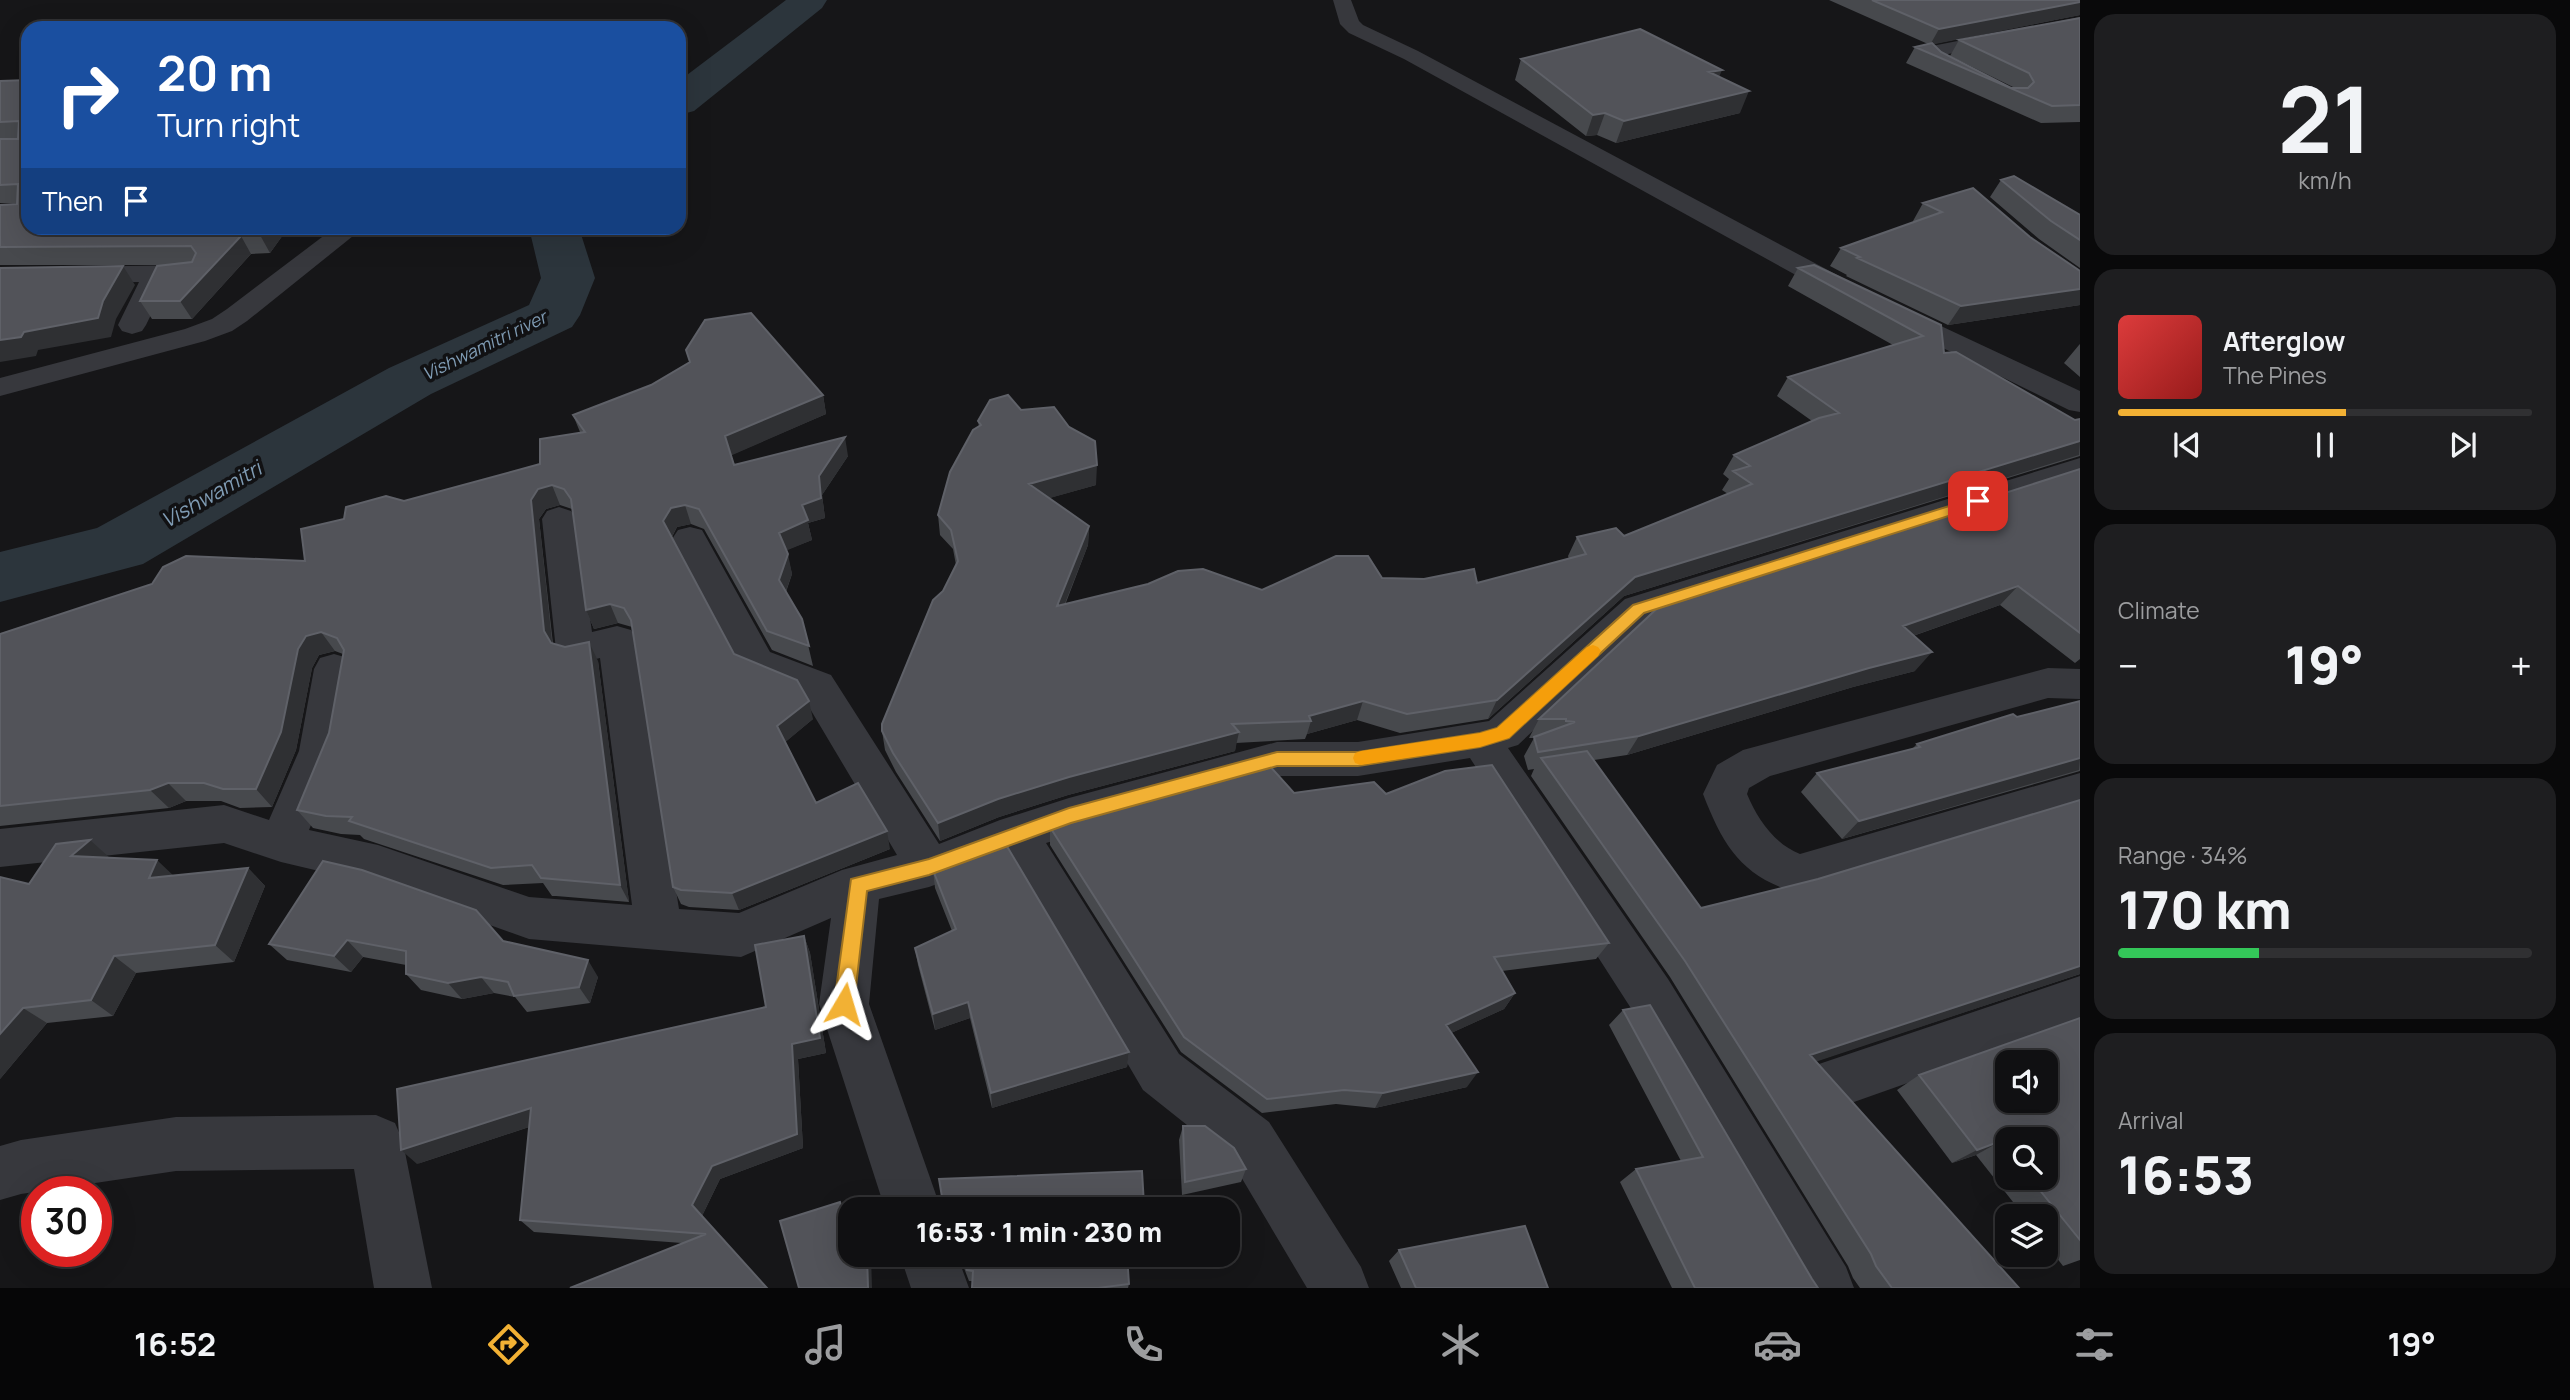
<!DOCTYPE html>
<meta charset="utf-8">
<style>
:root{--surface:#101012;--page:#1e1e20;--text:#f1f3f6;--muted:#9c9d9f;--line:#303032;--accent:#f2b134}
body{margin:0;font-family:Manrope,sans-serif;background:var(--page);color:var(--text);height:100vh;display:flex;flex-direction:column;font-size:26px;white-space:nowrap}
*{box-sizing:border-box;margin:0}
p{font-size:23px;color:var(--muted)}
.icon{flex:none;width:38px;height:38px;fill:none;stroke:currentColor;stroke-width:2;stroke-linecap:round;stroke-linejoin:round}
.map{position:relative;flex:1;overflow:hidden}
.drawer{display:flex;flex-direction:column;gap:14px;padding:14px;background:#09090a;width:490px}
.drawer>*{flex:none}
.banner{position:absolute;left:21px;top:21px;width:665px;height:214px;border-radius:21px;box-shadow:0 7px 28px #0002,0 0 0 2px var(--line);background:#1a4fa0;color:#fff;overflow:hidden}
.tools{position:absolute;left:1995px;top:1050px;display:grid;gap:14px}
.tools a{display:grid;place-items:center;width:63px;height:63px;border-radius:14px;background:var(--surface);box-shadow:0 7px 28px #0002,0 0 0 2px var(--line);font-size:35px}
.speed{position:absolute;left:21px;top:1176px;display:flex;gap:14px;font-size:35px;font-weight:700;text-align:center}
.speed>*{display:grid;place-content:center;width:91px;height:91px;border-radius:50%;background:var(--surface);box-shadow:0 7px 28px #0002,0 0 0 2px var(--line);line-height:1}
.speed .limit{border:10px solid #d22;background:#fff;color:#111}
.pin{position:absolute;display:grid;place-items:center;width:60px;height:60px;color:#fff;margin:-30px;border-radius:14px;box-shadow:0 4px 10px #0006}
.me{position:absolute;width:77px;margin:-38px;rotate:7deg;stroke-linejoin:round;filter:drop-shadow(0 0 5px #0008)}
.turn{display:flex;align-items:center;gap:24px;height:147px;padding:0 21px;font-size:32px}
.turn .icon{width:91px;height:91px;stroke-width:2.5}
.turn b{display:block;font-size:49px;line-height:60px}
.then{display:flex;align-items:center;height:66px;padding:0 21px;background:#0003;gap:14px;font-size:26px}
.big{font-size:52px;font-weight:800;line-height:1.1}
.drawer .tile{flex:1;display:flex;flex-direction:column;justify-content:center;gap:10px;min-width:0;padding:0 24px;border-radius:21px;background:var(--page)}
.drawer .dial{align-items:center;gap:0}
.dial b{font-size:91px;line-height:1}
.song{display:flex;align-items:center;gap:21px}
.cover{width:84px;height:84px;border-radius:10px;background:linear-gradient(135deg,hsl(0 70% 55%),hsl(0 70% 35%))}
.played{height:7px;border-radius:4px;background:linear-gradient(90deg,var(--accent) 55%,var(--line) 55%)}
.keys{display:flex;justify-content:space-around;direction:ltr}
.heat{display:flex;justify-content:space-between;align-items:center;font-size:38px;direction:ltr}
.charge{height:10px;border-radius:5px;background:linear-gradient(90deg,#34c759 34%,var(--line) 0)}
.trip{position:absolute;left:838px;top:1197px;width:402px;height:70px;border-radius:21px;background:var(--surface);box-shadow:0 7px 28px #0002,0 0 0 2px var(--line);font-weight:800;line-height:70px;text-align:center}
.dock{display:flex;height:112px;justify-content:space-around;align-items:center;background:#060607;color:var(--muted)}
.dock .icon{width:49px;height:49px}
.dock .current{color:var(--accent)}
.dock b{font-size:32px;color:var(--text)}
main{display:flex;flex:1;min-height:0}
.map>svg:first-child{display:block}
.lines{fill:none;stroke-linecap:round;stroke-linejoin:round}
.river{fill:#2c353c;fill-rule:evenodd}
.minor{fill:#37383d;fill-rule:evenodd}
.wall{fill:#47494d;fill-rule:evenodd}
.shaded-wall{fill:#2f3033}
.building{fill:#525359;stroke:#5f6168;stroke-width:2;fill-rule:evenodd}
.route{fill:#f2b134;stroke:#9d7322;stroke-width:2}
.slow{fill:#f59e0b}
.labels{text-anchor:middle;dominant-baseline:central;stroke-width:7;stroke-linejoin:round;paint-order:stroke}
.far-water-label{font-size:18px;font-style:italic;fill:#7f9bb3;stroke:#111113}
.water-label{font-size:21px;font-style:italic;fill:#7f9bb3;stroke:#111113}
</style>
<main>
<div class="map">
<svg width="2080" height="1288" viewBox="0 0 2080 1288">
<rect width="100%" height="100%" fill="#161618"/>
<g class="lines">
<path class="river" d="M786 0H827L822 8 694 111 679 115V81Z
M529 228H579L595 278 580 315 572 327 431 394 143 564 0 602V552L97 528 389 368 529 305 541 278Z"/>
<path class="minor" d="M1333 0H1351L1359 21 1363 25 1418 51 1854 284 1858 290 1854 296 1844 298 1834 296 1404 59 1349 33 1340 24Z
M2080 17V29L1948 54 1947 58 1982 75 1985 80 1982 85C1966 89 1935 72 1926 59L1932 46Z
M334 228H363L247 321 232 331 205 341 0 396V378L185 329 212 319 227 309Z
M191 265 201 267 205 273 201 279 167 282 146 325 142 331 132 334 122 331 118 325 139 282 0 284V268Z
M1896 305 2080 391V412L2069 410 1886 320 1882 314 1886 308Z
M2080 458V480L1651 619 1518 745 1508 748 1668 979 1846 1267 1854 1288H1793L1634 1013 1470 758 1358 776H1277L1046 843 1179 1054 1269 1122 1361 1267 1369 1288H1307L1231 1160 1143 1090 1007 858 929 887 879 899 869 1004 941 1209H885L819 1004 831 918 741 957 529 939 378 885 281 862 224 843 0 867V829L224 805 269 820 299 751 314 669 320 658 334 654 348 658 354 669 341 751 309 830 378 845 529 897 632 905 600 658 575 664 561 660 556 650 542 519 547 511 559 507 571 511 576 519 592 632 617 626 631 630 636 640 679 909 739 913 842 870 897 855 803 697 742 672 672 539 678 530 690 527 702 530 770 652 831 675 939 844 1000 820 1069 798 1277 742H1358L1489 721 1625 599Z
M2048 668 2080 669V699L2048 698 1770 776 1749 788 1747 794C1757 818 1774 844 1800 854L2080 773V809L1800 894C1742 877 1724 848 1703 794L1717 765 1743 750Z
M2080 976V1022L1837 1108 1819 1100 1811 1082 1819 1064Z
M376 1115 395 1123 403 1142 432 1288H374L354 1169 176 1171 21 1194 0 1200V1146L21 1140 176 1117Z
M900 1255H957L969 1288H911Z"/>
</g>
<path class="wall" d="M1829 0H2080V15L1933 44 1941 52 2011 88H2015L1950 56 1959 40 2080 18V122L2041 123 1906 63 1915 47 1928 44Z
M1521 59 1719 77 1740 113 1616 143 1597 135 1586 136 1515 80Z
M28 80V228H288L270 253 251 254 192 319H152L140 301 170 265H0V205L17 204V203H0V81Z
M2001 180 2080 215V268L2039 239 1990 197Z
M1923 203 2030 237 2080 271V305L1948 325 1846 276 1847 275 1830 266 1841 248 1914 222 1913 221Z
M1798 268 1941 325 1944 353 2075 420 2080 419V456L1624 596 1488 719 1400 733 1357 720 1307 734 1305 739 1236 743 1235 751 1068 795 999 817 940 841 896 772 885 750 882 731 943 591 956 565 953 549 940 535 938 515 979 427 978 421 1021 410 1096 485 1049 498 1089 526 1088 545 1065 605 1262 590 1382 578 1477 583 1569 559 1568 556 1577 537 1624 536 1728 494 1722 490 1729 479 1723 474 1734 455 1812 421 1777 396 1788 377 1893 345 1788 286Z
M2080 344V377L2064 363 2079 345Z
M686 350 823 395 826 414 731 455 734 465 848 456 822 495 825 518 808 523 812 540 786 550 792 574 786 592 802 619 813 666 772 650 704 529 691 524 677 527 672 537 734 654 813 719 785 742 816 803 890 849 739 910 689 907 681 904 673 887 632 627 618 623 594 629 586 610 572 509 560 505 546 509 539 519 553 644 598 661 629 902 556 896H552L543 883 503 885 364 839 360 835 341 834 313 828 297 810 329 733 343 654 335 651 319 655 312 668 296 750 272 807 240 808 221 801H186L169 808 0 826V634L305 561 344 519 540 464 580 432 573 415 651 385 690 363Z
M2080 469V659L2075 663 2000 605 1913 636 1915 671 1853 687 1627 755 1594 760 1701 908 1818 879 2080 800V974L1816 1061 2019 1288H1860L1853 1278 1848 1266 1670 977 1531 776 1534 769 1528 770 1524 756 1534 738H1529L1539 719Z
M2080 701V771L1842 839 1801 792 1817 773 1912 749 1917 744 2017 717Z
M1294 793 1386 794 1609 943 1596 959 1502 971 1515 993 1504 1009 1451 1033 1467 1087 1375 1108 1336 1104 1262 1113 1181 1052 1050 845V827Z
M110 858 174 876 248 868 265 886 234 962 136 973 113 1016 47 1023 0 1079 29 884Z
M323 861 503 941 598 977 590 1003 527 1012 515 997 494 993 462 999 421 990 406 974V965L363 957 351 972 287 960 269 944Z
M933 870 1129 1052 1127 1067 992 1108 970 1018 935 1030 918 965 915 948 952 931 935 888Z
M804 936 810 953 826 1053 798 1059 803 1148 720 1179 702 1216 767 1288 682 1243 534 1232 520 1220 529 1127 417 1164 766 1007Z
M1623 1010 1818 1288H1672L1620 1182 1636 1169 1681 1161 1609 1025Z
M2080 1018V1260L2063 1266 2046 1244V1216H2024L1976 1155 1952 1163 1897 1090 1919 1075ZM2007 1139 2046 1178H2007Z
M1183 1126 1246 1169 1241 1182 1182 1195 1179 1140Z
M1399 1250 1548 1288H1401L1389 1261Z
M959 1255H1127L1129 1284 1128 1288H972L973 1281H969Z"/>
<path class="shaded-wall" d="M2080 2V15L1930 45 1939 29Z
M1722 70 1713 92 1709 72Z
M1749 91 1740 113 1616 143 1624 121Z
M1605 113 1597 135 1586 136 1593 115Z
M266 228H288L270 253 260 235Z
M241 236 251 254 192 319 180 301Z
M123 266 135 285 116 319 111 337 38 350 36 356 0 362V340L103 301Z
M2080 289V305L1948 325 1961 306Z
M823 395 826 414 730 456 725 436Z
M845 437 848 456 822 495 825 518 808 523 812 540 783 552 779 533Z
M2080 441 2079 455 1624 596 1488 719 1497 700 1635 577Z
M1097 465 1096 485 1029 504V484Z
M552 485 560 505 546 509 539 519 553 650 544 631 531 500 538 489Z
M685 505 691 524 677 527 670 540 663 521 671 508Z
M1089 526 1088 545 1056 626 1057 606Z
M788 554 792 574 783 599 779 580Z
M2018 586 2000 605 1887 645 1903 626Z
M610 604 618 623 594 629 586 610Z
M321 632 335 651 319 655 312 668 296 750 272 807 256 789 298 649 306 636Z
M589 642 598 661 629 902 620 885Z
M1932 652 1915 671 1853 687 1627 755 1639 736 1869 668Z
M809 701 813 719 782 745 777 726Z
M1363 701 1357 720 1307 734 1311 721 1309 716Z
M1239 732 1235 751 1068 795 999 817 940 841 938 823 998 799 1069 777Z
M2080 758 2079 770 1842 839 1859 821Z
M168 783 186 801 169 808 150 790Z
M887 831 890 849 739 910 732 893Z
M90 840 110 858 71 856Z
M157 860 176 878H149Z
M248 868 265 886 234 962 215 945Z
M804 936 810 953 826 1053 798 1059 803 1148 720 1179 701 1218 692 1205 712 1166 792 1044Z
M347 940 363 957 351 972 334 956Z
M114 956 136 973 113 1016 91 1000Z
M588 960 598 977 590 1003 579 987Z
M2080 966V974L1791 1070 1810 1055Z
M481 977 494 993 462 999 448 983Z
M1515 993 1504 1009 1436 1040 1446 1025Z
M968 1002 970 1018 935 1030 933 1014Z
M23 1008 47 1023 0 1079V1034Z
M1129 1052 1127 1067 992 1108 991 1093Z
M1478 1072 1467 1087 1375 1108 1383 1093Z
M531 1108 544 1122 417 1164 401 1150Z
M2001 1141 1976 1155 1952 1163 1977 1150Z
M867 1255H871L872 1288H868Z"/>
<path class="building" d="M1872 0H2080V2L1939 29Z
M2080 18V105L2052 106 1915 47 1932 43 1941 52 2011 88H2028L2034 82 2029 73 1959 40Z
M1640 29 1722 70 1709 72 1749 91 1624 121 1605 113 1593 115 1521 59Z
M28 80V228H266L260 235 241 236 180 301H140L157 266 192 262 196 253 191 246 0 247V205L17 204 18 184 0 185V139H18L19 121 0 122V81Z
M2014 176 2080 215V240L2051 221 2001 180Z
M1973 188 2030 237 2080 271V289L1961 306 1857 258 1860 257 1841 248 1942 212 1923 203Z
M1814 265 1941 325 1944 353 1956 352 2075 420 2080 419V441L1635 577 1497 700 1407 714 1363 701 1309 716 1311 721 1232 724 1239 732 1069 777 998 799 938 823 893 753 882 731V724L933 600 943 591 958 561 951 530 938 515 950 472 973 430 981 425 978 421 990 400 1008 395 1021 410 1054 407 1069 427 1095 441 1097 465 1029 484 1089 526 1057 606 1148 584 1178 571 1203 569 1262 590 1336 556H1368L1382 578 1424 579 1474 569 1477 583 1586 554 1577 537 1616 528 1624 536 1752 484 1733 471 1750 466 1734 455 1819 418 1839 413 1788 377 1923 336 1798 268Z
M123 266 103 301 98 318 24 332 21 337 0 340V268Z
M751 313 823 395 725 436 734 465 845 437 819 476 821 498 802 505 808 520 779 533 788 554 779 580 802 619 809 646 767 631 699 509 685 505 671 508 663 521 734 654 797 680 809 701 777 726 816 803 858 783 887 831 732 893 681 890 673 887 631 620 624 608 610 604 586 610 571 499 564 489 552 485 538 489 531 500 544 631 551 643 565 647 589 642 620 885 541 878 532 865 491 868 349 821 352 817 326 816 297 810 329 733 344 650 337 638 321 632 306 636 298 649 281 732 256 789H223L204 783H168L150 790 0 806V634L152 584 163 567 186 556 305 561 301 529 344 519 346 507 386 496 404 501 540 464V439L585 432 573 415 651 385 690 362 686 350 705 320Z
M2080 469V633L2018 586 1903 626 1932 652 1869 668 1639 736 1538 752 1534 737 1575 722 1566 721V719H1539L1664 602Z
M2080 701V758L1859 821 1817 773 1920 747 1917 744 2013 714 2017 717Z
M1587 751 1701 908 1818 879 2080 800V966L1810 1055 2019 1288H1892L1876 1266 1871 1254 1685 961 1541 758Z
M1268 764 1294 793 1374 782 1386 794 1445 771 1492 765 1609 943 1494 957 1515 993 1446 1025 1478 1072 1383 1093 1344 1090 1267 1099 1184 1037 1050 827Z
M90 840 71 856 157 860 149 878 248 868 215 945 114 956 91 1000 23 1008 0 1034V877L29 884 56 844Z
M1005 843 1129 1052 991 1093 968 1002 933 1014 915 948 956 929 933 870Z
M323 861 362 870 476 910 503 941 588 960 579 987 514 996 508 982 481 977 448 983 406 974V951L347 940 334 956 269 944Z
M804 936 820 1038 792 1044 797 1134 712 1166 692 1205 767 1288H570L706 1234 520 1220 531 1108 401 1150 397 1089 766 1007 755 945Z
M1650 1005 1812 1279 1818 1288H1695L1636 1169 1703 1157 1623 1010Z
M2080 1018V1240L2030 1178H2046V1139H2007V1149L2001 1141 1977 1150 1919 1075ZM2007 1062H2046V1101H2007Z
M1183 1126H1205L1234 1148 1246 1169 1185 1182Z
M1142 1171 1144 1205 1135 1209H944L939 1179Z
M840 1202 848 1227H850V1255H867L868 1288H799L780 1221Z
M1525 1226 1548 1288H1416L1399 1250Z
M961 1255H1127L1129 1284 1098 1288H972L973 1271 967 1270Z"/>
<path class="route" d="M1978 497 1983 498V505L1644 613 1509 738 1480 747 1358 766H1277L1071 823 929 875 867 891 854 1004 851 1011 844 1014 837 1011 834 1004 851 879 929 859 1069 808 1277 752H1358L1480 733 1497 728 1633 605Z"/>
<path class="slow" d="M1593 645 1598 647 1601 651 1598 656 1509 738 1480 747 1361 765 1355 763 1353 758 1355 753 1361 751 1480 733 1497 728 1587 647Z"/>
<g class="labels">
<g class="far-water-label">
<text transform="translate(484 345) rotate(-26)">Vishwamitri river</text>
</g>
<g class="water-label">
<text transform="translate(211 494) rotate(-30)">Vishwamitri</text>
</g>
</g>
</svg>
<div class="tools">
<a><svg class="icon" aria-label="sound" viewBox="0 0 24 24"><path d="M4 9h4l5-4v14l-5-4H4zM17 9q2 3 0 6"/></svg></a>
<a><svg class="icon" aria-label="search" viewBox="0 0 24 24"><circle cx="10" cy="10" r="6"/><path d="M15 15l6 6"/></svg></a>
<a><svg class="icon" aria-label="layers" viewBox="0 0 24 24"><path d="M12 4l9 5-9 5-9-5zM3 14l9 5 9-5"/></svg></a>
</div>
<div class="speed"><div class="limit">30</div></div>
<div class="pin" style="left:1978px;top:501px;background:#d93025"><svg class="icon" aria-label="arrive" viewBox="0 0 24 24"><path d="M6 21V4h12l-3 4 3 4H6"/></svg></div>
<svg class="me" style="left:844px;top:1004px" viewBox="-20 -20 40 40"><path d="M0-17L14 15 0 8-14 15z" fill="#f2b134" stroke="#fff" stroke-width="4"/></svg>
<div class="trip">16:53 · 1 min · 230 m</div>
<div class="banner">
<div class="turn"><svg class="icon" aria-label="right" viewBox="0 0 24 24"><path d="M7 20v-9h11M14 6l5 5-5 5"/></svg><div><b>20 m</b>Turn right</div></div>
<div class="then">Then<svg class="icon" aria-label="arrive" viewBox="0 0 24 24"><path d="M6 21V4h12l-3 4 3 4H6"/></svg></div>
</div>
</div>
<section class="drawer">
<div class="tile dial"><b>21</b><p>km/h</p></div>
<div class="tile">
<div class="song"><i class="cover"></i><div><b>Afterglow</b><p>The Pines</p></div></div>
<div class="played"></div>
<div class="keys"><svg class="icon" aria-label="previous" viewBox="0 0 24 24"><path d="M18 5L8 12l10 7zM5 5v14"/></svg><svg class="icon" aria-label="pause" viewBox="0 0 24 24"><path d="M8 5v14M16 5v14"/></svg><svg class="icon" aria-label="next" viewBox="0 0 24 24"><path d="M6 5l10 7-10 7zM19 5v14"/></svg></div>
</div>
<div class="tile"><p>Climate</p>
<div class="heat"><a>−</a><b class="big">19°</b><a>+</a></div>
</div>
<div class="tile"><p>Range · 34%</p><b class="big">170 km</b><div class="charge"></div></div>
<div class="tile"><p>Arrival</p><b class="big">16:53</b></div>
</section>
</main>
<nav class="dock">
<b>16:52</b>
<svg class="icon current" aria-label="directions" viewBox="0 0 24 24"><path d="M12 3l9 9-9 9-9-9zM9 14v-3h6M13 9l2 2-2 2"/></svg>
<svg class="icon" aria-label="music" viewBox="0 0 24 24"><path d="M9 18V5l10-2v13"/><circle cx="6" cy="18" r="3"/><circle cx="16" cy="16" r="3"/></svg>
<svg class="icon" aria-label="phone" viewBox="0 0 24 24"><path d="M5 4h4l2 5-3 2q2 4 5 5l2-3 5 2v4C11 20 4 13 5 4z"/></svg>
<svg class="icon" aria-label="climate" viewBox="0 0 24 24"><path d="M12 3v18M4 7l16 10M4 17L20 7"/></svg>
<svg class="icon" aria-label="car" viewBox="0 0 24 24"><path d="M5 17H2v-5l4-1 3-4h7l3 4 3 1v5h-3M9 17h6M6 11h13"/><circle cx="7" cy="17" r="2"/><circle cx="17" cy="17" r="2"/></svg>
<svg class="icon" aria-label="filters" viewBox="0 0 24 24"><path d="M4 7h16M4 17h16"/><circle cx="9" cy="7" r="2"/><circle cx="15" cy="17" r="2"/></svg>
<b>19°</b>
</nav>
